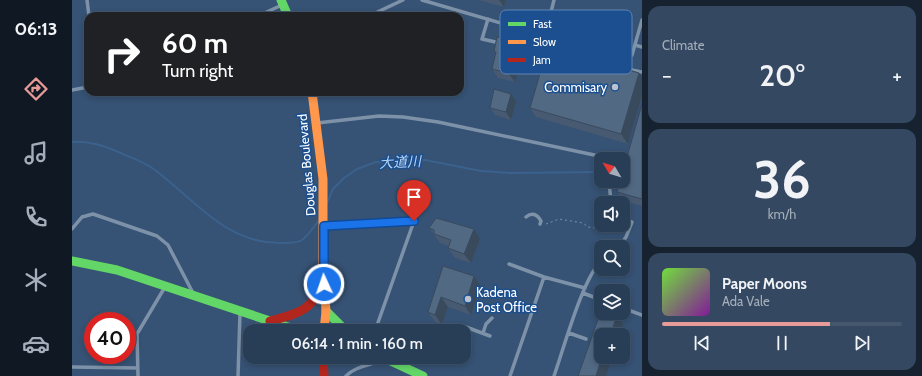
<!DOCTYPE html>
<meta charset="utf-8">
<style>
:root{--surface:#283e57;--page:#344961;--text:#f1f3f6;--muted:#a5aeba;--line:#44576d;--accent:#e69b98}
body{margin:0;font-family:Cabin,"Noto Sans JP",sans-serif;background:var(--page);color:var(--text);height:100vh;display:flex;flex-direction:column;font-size:15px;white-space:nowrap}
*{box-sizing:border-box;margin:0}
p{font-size:13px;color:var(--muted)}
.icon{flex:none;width:22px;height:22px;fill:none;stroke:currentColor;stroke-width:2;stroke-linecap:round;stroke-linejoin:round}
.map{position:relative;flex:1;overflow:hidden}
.drawer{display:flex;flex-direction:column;gap:6px;padding:6px;background:#162230;width:280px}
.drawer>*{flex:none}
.hud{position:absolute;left:12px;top:12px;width:380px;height:84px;border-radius:12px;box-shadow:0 2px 6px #0003,0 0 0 1px var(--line);background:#202124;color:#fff;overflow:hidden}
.needle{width:26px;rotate:308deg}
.tools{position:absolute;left:522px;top:152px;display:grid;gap:8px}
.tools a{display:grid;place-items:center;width:36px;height:36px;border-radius:8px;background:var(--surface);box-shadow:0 2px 6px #0003,0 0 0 1px var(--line);font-size:20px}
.speed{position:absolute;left:12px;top:312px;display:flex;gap:8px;font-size:20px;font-weight:700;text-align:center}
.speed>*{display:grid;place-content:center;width:52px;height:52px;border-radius:50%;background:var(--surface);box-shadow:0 2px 6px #0003,0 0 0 1px var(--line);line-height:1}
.speed .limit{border:6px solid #d22;background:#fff;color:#111}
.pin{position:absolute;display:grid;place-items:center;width:34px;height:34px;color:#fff;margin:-41px -17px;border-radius:50% 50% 50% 0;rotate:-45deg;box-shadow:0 0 4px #0007}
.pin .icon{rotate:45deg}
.me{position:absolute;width:44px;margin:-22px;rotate:357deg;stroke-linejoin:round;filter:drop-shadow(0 0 3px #0008)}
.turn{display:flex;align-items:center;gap:14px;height:84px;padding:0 12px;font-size:18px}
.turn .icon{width:52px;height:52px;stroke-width:2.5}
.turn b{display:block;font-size:28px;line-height:34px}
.big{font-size:30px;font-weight:600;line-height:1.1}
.drawer .widget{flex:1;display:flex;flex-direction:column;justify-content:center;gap:6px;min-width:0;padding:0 14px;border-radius:12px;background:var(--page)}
.drawer .dial{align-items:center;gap:0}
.dial b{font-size:52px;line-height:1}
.song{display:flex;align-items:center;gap:12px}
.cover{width:48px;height:48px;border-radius:6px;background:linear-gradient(135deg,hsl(100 70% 55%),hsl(290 70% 35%))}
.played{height:4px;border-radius:2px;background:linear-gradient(90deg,var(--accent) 70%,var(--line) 70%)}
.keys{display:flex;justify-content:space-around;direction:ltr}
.heat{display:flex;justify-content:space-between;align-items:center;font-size:22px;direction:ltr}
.trip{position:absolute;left:171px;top:324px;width:228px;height:40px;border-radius:12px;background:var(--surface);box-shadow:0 2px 6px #0003,0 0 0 1px var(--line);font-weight:600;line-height:40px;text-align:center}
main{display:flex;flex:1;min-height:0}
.tab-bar{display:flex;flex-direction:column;width:72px;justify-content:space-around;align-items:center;background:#101923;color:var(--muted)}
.tab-bar .icon{width:28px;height:28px}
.tab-bar .selected{color:var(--accent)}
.tab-bar b{font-size:18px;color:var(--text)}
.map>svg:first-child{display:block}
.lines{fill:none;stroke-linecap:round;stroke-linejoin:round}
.stream{stroke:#3b618d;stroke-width:2}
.path{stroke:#7d92a8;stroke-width:1;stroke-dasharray:2 3;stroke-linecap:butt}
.lane{stroke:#7d92a8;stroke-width:3.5}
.fast{stroke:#63d668;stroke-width:9}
.slow{stroke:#ff974d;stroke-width:9}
.jam{stroke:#b3261e;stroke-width:9}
.wall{fill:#475a72}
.shaded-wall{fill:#394a5c}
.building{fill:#526984;stroke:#394a5c}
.route-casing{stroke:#114b97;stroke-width:10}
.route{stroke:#1a73e8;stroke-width:7}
.poi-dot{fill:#b9c2ce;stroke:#1b4f8f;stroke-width:1.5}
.labels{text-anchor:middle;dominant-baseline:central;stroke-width:3;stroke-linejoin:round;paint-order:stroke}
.poi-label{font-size:13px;fill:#fff;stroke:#1b4f8f;text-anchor:end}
.street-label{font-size:13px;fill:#fff;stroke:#1b4f8f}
.water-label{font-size:14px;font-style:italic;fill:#b5d3f5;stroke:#1b4f8f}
.key{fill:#1b4f8f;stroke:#5f84b1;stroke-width:1}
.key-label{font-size:11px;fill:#fff}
</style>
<main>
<nav class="tab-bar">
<b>06:13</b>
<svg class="icon selected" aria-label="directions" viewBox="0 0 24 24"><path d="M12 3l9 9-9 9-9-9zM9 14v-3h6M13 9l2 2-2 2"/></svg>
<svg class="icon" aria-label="music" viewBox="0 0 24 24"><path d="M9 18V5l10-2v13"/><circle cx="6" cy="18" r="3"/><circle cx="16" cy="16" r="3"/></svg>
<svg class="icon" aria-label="phone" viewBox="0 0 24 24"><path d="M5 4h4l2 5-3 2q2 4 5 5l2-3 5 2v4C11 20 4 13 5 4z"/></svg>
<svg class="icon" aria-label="climate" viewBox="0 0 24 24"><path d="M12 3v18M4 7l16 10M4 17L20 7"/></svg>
<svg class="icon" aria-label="car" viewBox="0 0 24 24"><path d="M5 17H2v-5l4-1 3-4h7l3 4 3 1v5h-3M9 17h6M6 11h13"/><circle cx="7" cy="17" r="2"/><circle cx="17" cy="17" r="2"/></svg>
</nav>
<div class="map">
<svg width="570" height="376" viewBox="0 0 570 376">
<rect width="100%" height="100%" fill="#365274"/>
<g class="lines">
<path class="stream" d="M0 142C16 141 30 145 44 151 57 157 71 161 83 170 123 200 154 244 209 243 216 242 224 244 230 240 237 235 242 226 248 219
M255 203 261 189 272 178 285 169 304 162 353 160 409 171 438 173 529 172"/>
<path class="path" d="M551 199 556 215
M474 224 487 219 511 223 516 227 548 231 551 225"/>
<path class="lane" d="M15 0 17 16
M350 0 490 41 524 49 542 50
M186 16 210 5
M297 16 331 0
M416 19 410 39 428 43
M473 36 482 0
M563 45 570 47
M524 49 522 57 532 63
M560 55 570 20
M555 69 570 72
M0 90 16 87
M245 123 307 116 331 117 366 122 527 156 529 160
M537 181 539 203
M454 217C460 212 465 214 469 221L468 224
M253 226 342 221 303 331
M0 229 10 217 21 214 85 236 96 245 121 293
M547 247 554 237 560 222 551 218
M437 264 472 277 513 288
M544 291 550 290
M511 293 529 300
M551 308 570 315
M394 327 418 336
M411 333 414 324 420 318
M497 333 514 339
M0 367 66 368
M66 376 65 334 93 287
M166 376 168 313
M274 376C285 365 299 366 312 359
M438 376 472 277
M482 376C492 348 510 280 529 261"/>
<path class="fast" d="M209 0 216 16
M0 261 45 270 228 331
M254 311 274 331
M310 357 351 376"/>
<path class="slow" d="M240 92 251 179V271L254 311 252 331"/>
<path class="jam" d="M198 321C225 314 242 311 250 281
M251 357 252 376"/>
</g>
<path class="wall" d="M406 0H434L432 7Z
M422 51 451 52 443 82 426 78 420 69 424 54Z
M529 62 555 64 559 70 567 73 570 76V95L556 144 464 117 458 108Z
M439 94 444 101 439 120 423 115 418 108Z
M570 104V206L551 201 545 192Z
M357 228 408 239 399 263 383 258 376 248 377 246 368 243Z
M371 266 402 276 409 286 399 315 376 307 370 325 363 322 356 312Z"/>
<path class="shaded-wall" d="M427 0H434L432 7Z
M444 42 451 52 443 82 436 73Z
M555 64 561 73 553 69Z
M567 73 570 76V95L556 144 549 134Z
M439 94 444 101 439 120 434 112Z
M402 229 408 239 399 263 392 254Z
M402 276 409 286 399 315 393 306Z
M369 297 376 307 370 325 363 315Z
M543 313H544L551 325 548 335H538Z
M530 357H540L534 376H524Z"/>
<path class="building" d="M334 14 343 16H333Z
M425 37 444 42 436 73 420 69 424 52 422 51Z
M476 46 529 62 530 58 555 64 553 69 567 73 549 134 458 108Z
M422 89 439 94 434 112 418 108Z
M570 104V199L545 192 548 181H551V171Z
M364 218 402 229 392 254 376 248 379 240 362 234V230L357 228Z
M371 266 402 276 393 306 369 297 363 315 356 312Z
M529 311V313H543L542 315 545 316 538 335H529V357H530L524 376H506Z"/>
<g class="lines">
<g class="route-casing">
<path id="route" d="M252 284V226L342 221"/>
</g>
<use href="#route" class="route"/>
</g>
<g class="poi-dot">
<circle cx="543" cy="87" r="4"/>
<circle cx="396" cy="299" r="4"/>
</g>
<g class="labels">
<g class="poi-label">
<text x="535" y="87">Commisary</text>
<text x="404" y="292" text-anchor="start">Kadena<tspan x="404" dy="15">Post Office</tspan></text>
</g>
<g class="street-label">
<text transform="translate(234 165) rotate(-95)">Douglas Boulevard</text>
</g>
<g class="water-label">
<text transform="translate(328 162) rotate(-3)">大道川</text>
</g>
</g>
<rect x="428" y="10" width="132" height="64" rx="6" class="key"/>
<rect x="436" y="22" width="18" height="4" fill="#63d668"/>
<rect x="436" y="40" width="18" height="4" fill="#ff974d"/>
<rect x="436" y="58" width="18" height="4" fill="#b3261e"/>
<g class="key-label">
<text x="461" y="28">Fast</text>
<text x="461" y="46">Slow</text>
<text x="461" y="64">Jam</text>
</g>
</svg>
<div class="tools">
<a><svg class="needle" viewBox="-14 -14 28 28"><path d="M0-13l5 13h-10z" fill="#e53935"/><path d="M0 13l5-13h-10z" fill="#a5aeba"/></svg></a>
<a><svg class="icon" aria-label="sound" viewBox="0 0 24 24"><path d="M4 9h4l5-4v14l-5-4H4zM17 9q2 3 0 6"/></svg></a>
<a><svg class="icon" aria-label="search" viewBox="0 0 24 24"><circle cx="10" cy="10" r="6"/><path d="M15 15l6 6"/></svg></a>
<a><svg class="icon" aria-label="layers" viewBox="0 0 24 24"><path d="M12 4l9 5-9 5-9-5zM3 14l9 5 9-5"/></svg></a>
<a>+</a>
</div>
<div class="speed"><div class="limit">40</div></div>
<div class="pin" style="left:342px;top:221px;background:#d93025"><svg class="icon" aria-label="arrive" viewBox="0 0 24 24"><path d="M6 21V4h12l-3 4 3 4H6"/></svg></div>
<svg class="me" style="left:252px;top:284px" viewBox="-20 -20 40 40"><circle r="17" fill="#1a73e8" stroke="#fff" stroke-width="3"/><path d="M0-11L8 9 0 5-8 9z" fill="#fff"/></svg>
<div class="trip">06:14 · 1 min · 160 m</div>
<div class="hud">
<div class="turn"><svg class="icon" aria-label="right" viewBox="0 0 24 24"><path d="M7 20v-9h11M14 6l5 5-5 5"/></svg><div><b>60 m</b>Turn right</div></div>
</div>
</div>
<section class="drawer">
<div class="widget"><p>Climate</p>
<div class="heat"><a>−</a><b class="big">20°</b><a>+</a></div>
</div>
<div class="widget dial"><b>36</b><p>km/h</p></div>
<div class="widget">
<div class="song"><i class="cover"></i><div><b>Paper Moons</b><p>Ada Vale</p></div></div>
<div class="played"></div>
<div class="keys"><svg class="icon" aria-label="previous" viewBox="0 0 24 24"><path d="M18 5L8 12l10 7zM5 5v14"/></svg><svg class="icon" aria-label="pause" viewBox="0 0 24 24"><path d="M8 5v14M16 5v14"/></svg><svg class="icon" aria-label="next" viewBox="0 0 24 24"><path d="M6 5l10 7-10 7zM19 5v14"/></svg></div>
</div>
</section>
</main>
